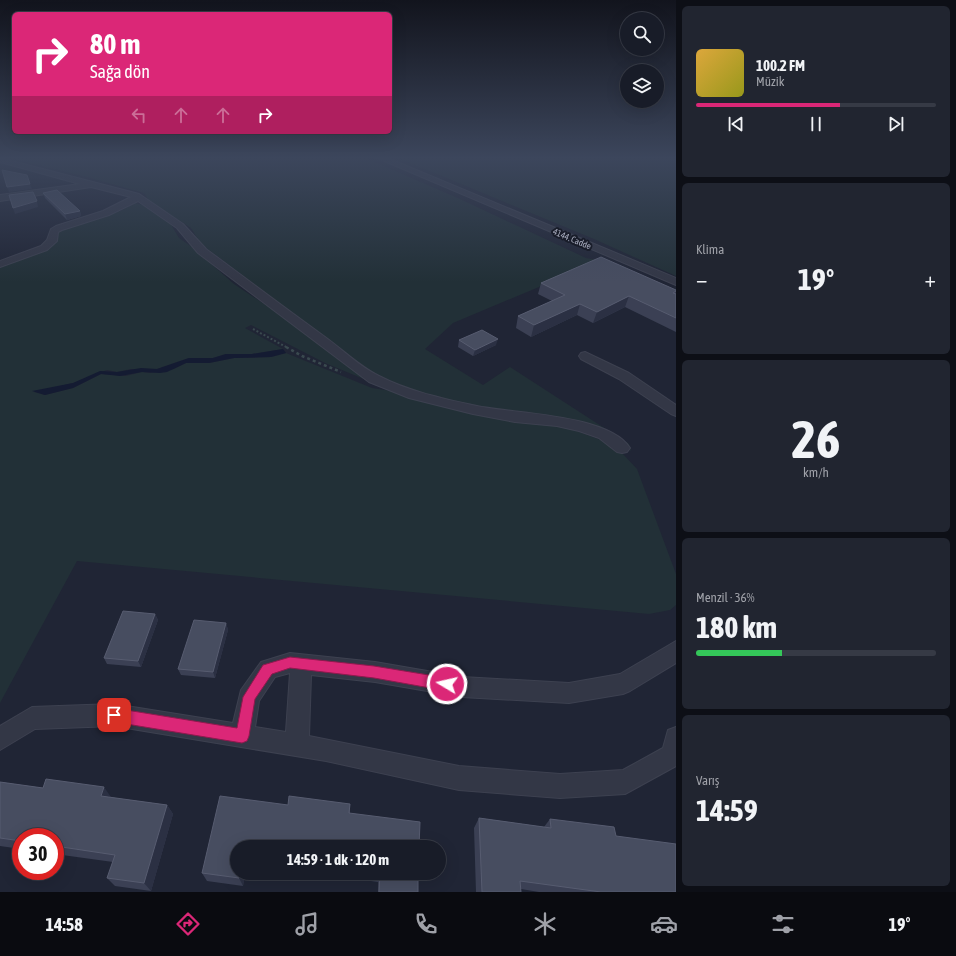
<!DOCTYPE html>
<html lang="tr">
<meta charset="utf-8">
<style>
:root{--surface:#181c28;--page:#212530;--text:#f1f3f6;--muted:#9fa1a8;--line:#363a45;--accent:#db2777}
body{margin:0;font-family:"Asap Condensed",sans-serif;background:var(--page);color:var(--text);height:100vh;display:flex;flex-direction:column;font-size:15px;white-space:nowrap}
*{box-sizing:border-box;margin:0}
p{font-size:13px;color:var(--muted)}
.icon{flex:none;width:22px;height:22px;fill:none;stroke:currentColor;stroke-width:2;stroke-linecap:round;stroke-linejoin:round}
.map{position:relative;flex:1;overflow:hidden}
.panel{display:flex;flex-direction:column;gap:6px;padding:6px;background:#0d0f16;width:280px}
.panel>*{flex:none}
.hud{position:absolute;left:12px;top:12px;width:380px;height:122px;border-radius:6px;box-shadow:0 4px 16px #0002,0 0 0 1px var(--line);background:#db2777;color:#fff;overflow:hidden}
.tools{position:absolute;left:620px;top:12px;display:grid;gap:8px}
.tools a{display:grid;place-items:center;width:44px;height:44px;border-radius:50%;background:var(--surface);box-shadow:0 4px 16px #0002,0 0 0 1px var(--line);font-size:20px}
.speed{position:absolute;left:12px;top:828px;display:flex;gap:8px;font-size:20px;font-weight:700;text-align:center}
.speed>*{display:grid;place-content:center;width:52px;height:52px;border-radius:50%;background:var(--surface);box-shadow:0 4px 16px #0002,0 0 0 1px var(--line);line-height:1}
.speed .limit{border:6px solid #d22;background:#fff;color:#111}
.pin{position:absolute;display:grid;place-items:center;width:34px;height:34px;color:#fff;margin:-17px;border-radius:8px;box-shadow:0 2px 6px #0006}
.me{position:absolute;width:44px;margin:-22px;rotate:279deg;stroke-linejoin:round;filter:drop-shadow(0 0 3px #0008)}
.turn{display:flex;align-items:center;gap:14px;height:84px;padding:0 12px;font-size:18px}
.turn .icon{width:52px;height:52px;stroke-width:2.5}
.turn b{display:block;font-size:28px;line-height:34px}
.lanes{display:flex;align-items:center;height:38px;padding:0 12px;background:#0003;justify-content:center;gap:20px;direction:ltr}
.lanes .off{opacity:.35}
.big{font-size:30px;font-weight:700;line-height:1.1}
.panel .card{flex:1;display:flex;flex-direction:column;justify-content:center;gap:6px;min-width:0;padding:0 14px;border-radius:6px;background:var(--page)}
.panel .dial{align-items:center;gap:0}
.dial b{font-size:52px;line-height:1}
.song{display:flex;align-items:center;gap:12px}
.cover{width:48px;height:48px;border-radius:6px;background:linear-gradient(135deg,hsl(40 70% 55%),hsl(60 70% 35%))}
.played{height:4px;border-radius:2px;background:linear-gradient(90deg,var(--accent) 60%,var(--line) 60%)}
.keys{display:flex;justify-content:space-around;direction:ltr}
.heat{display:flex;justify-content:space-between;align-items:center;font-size:22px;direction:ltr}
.charge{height:6px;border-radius:3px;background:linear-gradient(90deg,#34c759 36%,var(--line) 0)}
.trip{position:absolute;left:230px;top:840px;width:216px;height:40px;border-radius:20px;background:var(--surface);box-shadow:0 4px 16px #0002,0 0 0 1px var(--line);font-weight:700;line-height:40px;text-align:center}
.tab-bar{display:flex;height:64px;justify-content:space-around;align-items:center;background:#0a0b10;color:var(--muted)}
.tab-bar .icon{width:28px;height:28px}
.tab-bar .active{color:var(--accent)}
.tab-bar b{font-size:18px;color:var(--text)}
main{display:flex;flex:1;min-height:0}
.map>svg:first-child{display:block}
.green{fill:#223037}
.water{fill:#141b32}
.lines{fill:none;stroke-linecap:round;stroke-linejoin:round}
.street-casing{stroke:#3d4150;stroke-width:2}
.path-far1{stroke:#3a494f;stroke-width:2;stroke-dasharray:2 2;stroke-linecap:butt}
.path{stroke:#3a494f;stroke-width:2.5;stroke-dasharray:3 3;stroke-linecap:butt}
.street{fill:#333746;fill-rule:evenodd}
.wall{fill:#3b4054}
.shaded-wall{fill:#2b3043}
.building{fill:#474d60;stroke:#575c70}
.route{fill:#db2777;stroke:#8e194d}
.labels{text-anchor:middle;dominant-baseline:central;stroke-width:4;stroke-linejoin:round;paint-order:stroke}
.far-street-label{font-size:9px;fill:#adb1c3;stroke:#191d2a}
</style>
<main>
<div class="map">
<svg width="676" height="892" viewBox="0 0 676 892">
<rect width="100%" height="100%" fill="#202535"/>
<path class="green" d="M5 157H363L460 199 586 258 601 261 453 323 425 349 483 385 510 367 629 444 631 451 608 434 468 406 417 392 371 372 201 244 191 228 149 201 144 193 87 177Z
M396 157H676V276L594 239Z
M135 203 143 205 170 223 179 238 192 247 234 284 273 310 371 382 325 363 251 325 245 328 283 349 252 354H226L213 358H189L157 369H131L117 372 107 370 73 383 34 392 45 395 73 388 101 374 126 376 142 372 150 373 174 369 186 363H209L234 358 271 357 286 353 372 388 392 391 455 410 539 424 563 426 609 443 621 452 637 469 676 574V605L670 610 649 614 77 561 0 703V267L37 254 57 240V233C81 219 112 219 135 203Z"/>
<path class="water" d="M283 349 286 353 271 357 234 358 209 363H186L167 372 160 373 142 372 120 376 101 374 73 388 45 395 32 391 73 383 100 371 117 372 141 368 157 369 189 358H213L226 354H252Z"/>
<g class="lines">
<g class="street-casing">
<path id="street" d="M375 157H385L676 278V285Z
M0 158 139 194 183 224 206 249C245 278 285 308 325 337 343 350 360 367 379 376 408 391 441 398 472 405 509 414 608 413 630 448L627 452 622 453 617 452 599 438 579 431 557 426 515 422 473 414 409 398 369 382 198 253 177 228 138 201 109 215 62 230 58 232 57 241 47 250 0 267V261L41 246 47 240 51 229 56 226 103 211 131 197 91 187 0 201V195L80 184 0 162Z
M585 352 629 373 676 405V416L671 414 619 379 581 359 579 356 581 353Z
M676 641V663L630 691 623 694 569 703 462 697 375 682 311 675 309 736 459 766 560 774 623 770 663 748 668 730 676 727V766L625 794 560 798 459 790 326 761 114 726 35 729 0 750V726L32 707 114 704 233 723 241 690 261 662 290 653 375 662 462 677 569 683 620 674ZM290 673 286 732 255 727 259 701 275 677Z"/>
</g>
<path class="path-far1" d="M253 329 288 348"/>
<path class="path" d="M286 347 302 356 341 372"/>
<use href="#street" class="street"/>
</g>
<path class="wall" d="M43 193 80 211 81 216 67 220 45 198Z
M541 283 676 290V332L625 307 593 323 577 315 531 337 516 328 518 316 552 301 538 294Z
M459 340 496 345 473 356 458 347Z
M155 614 158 620 141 667 107 664 104 658Z
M226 623 228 630 215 678 181 675 178 669Z
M0 782 167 805 173 814 151 891 115 886 107 878 113 862 55 854V837H21V849L0 846Z
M350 804V813L237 847 245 873 243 886 207 881 202 873 288 805Z
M479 818 544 827 550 819 616 836 676 892H539L521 889V892H476L474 828Z
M314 873H418V892H378V882Z"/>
<path class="shaded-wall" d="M30 184 32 189 9 192 7 187Z
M37 201 38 207 15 214 13 208Z
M80 211 81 216 67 220 65 214Z
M629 296 625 307 593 323 597 312Z
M580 304 577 315 531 337 534 325Z
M498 339 496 345 473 356 475 350Z
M155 614 158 620 141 667 138 661Z
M226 623 228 630 215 678 213 672Z
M104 787 111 797 101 796Z
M167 805 173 814 151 891 144 883Z
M240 873H245L243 886 239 878Z"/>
<path class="building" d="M2 170 27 175 30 184 7 187Z
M57 190 80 211 65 214 43 193Z
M33 192 37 201 13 208 9 195Z
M601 257 676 290V291L673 293 676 294V318L629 296 597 312 580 304 534 325 518 316 565 295 541 283Z
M482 330 498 339 475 350 459 340Z
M123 611 155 614 138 661 104 658Z
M194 620 226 623 213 672 178 669Z
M46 779 104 787 101 796 167 805 144 883 107 878 115 855 55 846V837H21V841L0 838V782L43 788Z
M220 796 288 805 289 796 350 804 349 813 420 822 419 847H237V873H240L239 878 202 873Z
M479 818 551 828 550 819 614 827 616 836 676 844V892H601L520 881 521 892H482Z
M372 873H418V892H379L380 874Z"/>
<linearGradient id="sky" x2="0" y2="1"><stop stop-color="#12141d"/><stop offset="0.56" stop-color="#3c465c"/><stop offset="1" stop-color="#3c465c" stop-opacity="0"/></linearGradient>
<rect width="676" height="282" fill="url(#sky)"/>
<path class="route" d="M290 657 374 666 447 678 452 680 454 684 452 689 447 691 374 678 290 668 272 674 255 699 249 736 247 741 242 743 114 722 110 720 108 715 110 710 114 708 237 728 243 697 263 665Z"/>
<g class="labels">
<g class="far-street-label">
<text transform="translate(572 239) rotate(23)">4144. Cadde</text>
</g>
</g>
</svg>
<div class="tools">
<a><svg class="icon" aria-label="search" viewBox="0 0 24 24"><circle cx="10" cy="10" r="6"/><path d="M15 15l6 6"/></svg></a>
<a><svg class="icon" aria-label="layers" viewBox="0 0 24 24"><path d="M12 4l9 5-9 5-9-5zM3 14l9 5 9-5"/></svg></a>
</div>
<div class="speed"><div class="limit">30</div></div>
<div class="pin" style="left:114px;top:715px;background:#d93025"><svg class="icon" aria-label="arrive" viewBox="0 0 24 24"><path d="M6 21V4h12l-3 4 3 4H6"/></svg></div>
<svg class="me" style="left:447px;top:684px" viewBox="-20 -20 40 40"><circle r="17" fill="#db2777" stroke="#fff" stroke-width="3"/><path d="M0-11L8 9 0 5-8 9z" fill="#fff"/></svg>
<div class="trip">14:59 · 1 dk · 120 m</div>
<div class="hud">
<div class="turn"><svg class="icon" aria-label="right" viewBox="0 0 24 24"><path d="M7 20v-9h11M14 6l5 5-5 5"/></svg><div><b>80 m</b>Sağa dön</div></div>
<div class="lanes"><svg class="icon off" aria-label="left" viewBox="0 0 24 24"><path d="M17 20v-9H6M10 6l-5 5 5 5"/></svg><svg class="icon off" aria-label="ahead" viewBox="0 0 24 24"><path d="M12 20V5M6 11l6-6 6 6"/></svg><svg class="icon off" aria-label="ahead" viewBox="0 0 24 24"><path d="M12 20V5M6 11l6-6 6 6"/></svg><svg class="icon" aria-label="right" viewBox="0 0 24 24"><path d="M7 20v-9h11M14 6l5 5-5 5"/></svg></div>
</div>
</div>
<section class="panel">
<div class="card">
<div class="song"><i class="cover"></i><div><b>100.2 FM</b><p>Müzik</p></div></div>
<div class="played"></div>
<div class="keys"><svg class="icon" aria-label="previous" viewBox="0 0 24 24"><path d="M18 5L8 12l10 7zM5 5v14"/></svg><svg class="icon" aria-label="pause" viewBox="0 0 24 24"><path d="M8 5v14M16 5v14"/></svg><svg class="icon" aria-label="next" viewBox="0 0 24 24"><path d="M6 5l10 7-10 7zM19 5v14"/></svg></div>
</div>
<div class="card"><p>Klima</p>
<div class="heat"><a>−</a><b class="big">19°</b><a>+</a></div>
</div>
<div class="card dial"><b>26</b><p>km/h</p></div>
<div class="card"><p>Menzil · 36%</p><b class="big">180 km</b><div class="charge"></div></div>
<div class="card"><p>Varış</p><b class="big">14:59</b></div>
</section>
</main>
<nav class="tab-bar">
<b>14:58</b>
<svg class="icon active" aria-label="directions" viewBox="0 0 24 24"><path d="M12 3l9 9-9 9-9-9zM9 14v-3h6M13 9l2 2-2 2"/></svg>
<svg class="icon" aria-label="music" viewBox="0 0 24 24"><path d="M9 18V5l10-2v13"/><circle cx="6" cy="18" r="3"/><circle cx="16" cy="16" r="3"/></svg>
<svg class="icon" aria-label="phone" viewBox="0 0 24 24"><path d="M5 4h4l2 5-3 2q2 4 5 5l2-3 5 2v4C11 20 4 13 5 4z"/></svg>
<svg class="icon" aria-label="climate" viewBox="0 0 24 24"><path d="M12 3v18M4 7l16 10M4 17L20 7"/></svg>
<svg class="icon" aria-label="car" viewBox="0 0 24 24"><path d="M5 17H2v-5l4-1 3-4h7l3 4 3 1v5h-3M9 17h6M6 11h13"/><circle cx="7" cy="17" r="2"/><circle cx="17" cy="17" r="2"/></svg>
<svg class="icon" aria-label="filters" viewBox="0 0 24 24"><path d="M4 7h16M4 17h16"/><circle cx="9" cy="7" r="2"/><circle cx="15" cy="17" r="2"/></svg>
<b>19°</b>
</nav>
